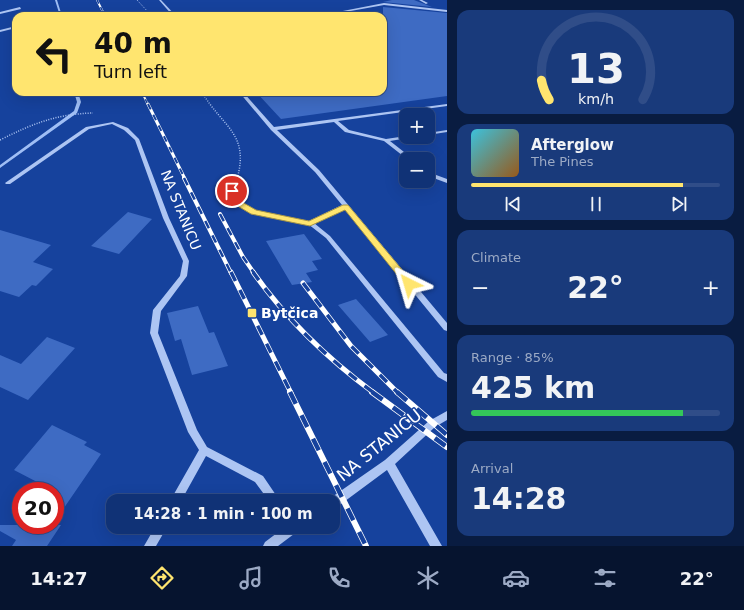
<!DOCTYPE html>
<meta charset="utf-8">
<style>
:root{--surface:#103276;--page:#193a7b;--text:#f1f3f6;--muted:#9caac5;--line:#304d88;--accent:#ffe56f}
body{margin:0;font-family:"DejaVu Sans",sans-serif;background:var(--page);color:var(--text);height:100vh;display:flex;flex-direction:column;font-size:15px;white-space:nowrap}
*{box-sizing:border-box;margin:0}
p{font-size:13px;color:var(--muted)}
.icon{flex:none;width:22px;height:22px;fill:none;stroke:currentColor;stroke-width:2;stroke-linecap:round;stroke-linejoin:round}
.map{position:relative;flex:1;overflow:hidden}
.panel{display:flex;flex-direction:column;gap:10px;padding:10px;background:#091c41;width:297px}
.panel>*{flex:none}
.banner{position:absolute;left:12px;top:12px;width:375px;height:84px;border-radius:12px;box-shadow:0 4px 16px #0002,0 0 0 1px var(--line);background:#ffe56f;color:#111;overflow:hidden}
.controls{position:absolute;left:399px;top:108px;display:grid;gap:8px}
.controls a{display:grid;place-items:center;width:36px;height:36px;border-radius:8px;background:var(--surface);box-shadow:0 4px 16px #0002,0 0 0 1px var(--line);font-size:20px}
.speed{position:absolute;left:12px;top:482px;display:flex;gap:8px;font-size:20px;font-weight:700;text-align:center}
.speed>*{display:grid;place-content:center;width:52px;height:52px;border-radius:50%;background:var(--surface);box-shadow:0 4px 16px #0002,0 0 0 1px var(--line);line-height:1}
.speed .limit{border:6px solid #d22;background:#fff;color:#111}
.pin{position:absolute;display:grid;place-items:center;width:34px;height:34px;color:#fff;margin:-17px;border:2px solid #fff;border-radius:50%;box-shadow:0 1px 4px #0007}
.me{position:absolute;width:44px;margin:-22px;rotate:320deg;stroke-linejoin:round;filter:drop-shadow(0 0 3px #0008)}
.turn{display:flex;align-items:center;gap:14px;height:84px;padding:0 16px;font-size:18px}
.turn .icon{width:52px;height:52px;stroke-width:2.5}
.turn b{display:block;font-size:28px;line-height:34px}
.big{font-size:30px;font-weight:700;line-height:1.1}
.panel .card{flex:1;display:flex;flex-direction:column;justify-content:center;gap:6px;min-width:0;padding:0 14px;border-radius:12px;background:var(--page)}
.panel .dial{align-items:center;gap:0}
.dial svg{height:104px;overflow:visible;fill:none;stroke:var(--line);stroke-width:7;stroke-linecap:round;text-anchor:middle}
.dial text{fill:var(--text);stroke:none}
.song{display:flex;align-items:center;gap:12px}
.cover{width:48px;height:48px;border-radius:6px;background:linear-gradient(135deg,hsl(190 70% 55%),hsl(30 70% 35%))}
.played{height:4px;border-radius:2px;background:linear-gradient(90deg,var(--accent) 85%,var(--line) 85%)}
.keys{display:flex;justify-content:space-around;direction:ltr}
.heat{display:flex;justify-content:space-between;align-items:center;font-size:22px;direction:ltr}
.charge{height:6px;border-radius:3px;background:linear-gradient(90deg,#34c759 85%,var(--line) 0)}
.trip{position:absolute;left:106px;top:494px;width:234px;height:40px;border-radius:12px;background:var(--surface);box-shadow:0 4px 16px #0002,0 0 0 1px var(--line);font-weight:700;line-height:40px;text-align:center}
.dock{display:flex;height:64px;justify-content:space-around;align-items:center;background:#06142f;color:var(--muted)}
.dock .icon{width:28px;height:28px}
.dock .on{color:var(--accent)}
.dock b{font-size:18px;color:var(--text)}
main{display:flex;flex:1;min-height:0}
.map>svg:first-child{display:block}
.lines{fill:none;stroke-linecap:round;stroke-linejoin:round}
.stream{fill:#9fbef5;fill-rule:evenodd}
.building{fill:#3e6bc3}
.path-far2{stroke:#adc5f3;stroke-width:1;stroke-dasharray:1 1.5;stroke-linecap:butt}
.path-far1{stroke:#adc5f3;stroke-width:1.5;stroke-dasharray:1 1.5;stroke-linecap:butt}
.path{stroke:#adc5f3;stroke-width:2;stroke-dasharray:2 2.5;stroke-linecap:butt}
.minor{fill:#adc5f3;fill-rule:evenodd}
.rail-far4-casing{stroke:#fff;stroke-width:2}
.rail-far3-casing{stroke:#fff;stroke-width:3}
.rail-far2-casing{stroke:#fff;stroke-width:4}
.rail-far1-casing{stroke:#fff;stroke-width:5}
.rail-casing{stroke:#fff;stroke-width:6}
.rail-far4{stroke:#16429d;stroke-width:1.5;stroke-dasharray:4;stroke-linecap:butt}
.rail-far3{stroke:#16429d;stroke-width:2;stroke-dasharray:6;stroke-linecap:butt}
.rail-far2{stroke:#16429d;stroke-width:2.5;stroke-dasharray:8;stroke-linecap:butt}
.rail-far1{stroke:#16429d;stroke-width:3.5;stroke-dasharray:10;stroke-linecap:butt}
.rail{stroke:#16429d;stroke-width:4.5;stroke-dasharray:13;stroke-linecap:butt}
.route{fill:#ffe56f;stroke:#a69548}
.poi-dot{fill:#ffe56f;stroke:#16429d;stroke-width:1.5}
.labels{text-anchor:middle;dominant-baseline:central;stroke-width:3;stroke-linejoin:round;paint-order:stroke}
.street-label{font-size:14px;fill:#fff;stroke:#16429d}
.poi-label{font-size:14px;font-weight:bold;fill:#fff;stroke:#16429d;text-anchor:start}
.near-street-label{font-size:17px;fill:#fff;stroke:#16429d}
</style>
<main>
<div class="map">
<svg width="447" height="546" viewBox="0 0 447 546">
<rect width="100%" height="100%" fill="#16429d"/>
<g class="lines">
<path class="stream" d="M55 0H57L62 16H60Z
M74 92H78L81 102 77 113 0 168V165L74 111 77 102Z"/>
</g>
<path class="building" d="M414 0 432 7 383 2 392 0Z
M383 7 447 13V96L281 119 256 92H383Z
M128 212 152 219 119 254 91 246Z
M0 230 51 245 33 262 53 269 36 286 32 285 19 297 0 291Z
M304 234 322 259 312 261 318 270 306 273 312 282 292 285 266 241Z
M356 299 388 335 370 342 338 305Z
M198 306 209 333 214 332 228 366 192 375 181 339 175 341 167 313Z
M47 337 75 348 28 400 0 387V355L21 364Z
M52 425 87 442 84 445 101 454 55 521V491H33L39 483 14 470Z
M0 525H61L47 546H12L16 540 0 531Z"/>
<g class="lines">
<path class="path-far2" d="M137 0 149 13 147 16"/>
<path class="path-far1" d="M202 92C222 127 250 133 237 179
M0 140C32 124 56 114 93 113"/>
<path class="path" d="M236 181 237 178"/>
<path class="minor" d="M159 0H161L176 16H173Z
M419 0H422L428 3 426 4Z
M384 3 447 10V12L384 5 323 16H317Z
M20 7 21 9 0 14V12Z
M16 26V28L0 32V30Z
M239 92H243L274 127 447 104V106L338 121 349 130 386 139 406 136V137H408V138L390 141 413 159H407L384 141 345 132 334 122 277 130 319 170 447 323V331L444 330 345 209 314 223 330 236 444 373 447 374V382L438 377 326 238 308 224 252 213 237 205 229 191 230 190H234L241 203 256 211 309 221 342 205 315 172 271 130Z
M113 122 128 128 139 139 169 218 189 261 187 276 161 311 158 333 197 430 207 447 263 476 280 501H269L255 482 206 456 181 501H170L199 450 188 432 150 333 153 310 180 276 183 261 163 218 135 140 124 130 112 124 89 129 10 184H6L5 183 86 127Z
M447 130V132L428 135V133Z
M428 172 447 179V183L428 176Z
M447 411V420L435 427 395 464 442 546H430L387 470 337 507 333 508V501H329V499L385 460 429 421Z
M155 527H167L156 546H144Z
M285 527H300L298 531 278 546H263L265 542Z"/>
<g class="rail-far4-casing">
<path id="rail-far4" d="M97 0 105 16
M142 92 148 105"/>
</g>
<g class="rail-far3-casing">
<path id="rail-far3" d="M148 104 185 179"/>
</g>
<g class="rail-far2-casing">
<path id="rail-far2" d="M184 178 231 273
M220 214 243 257 254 273"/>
</g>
<g class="rail-far1-casing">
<path id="rail-far1" d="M231 272 291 393
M253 272C286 319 328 359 374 393
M303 283 351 346 398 393"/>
</g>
<g class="rail-casing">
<path id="rail" d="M290 392 366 546
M372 392 447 447
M397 392 447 435"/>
</g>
<use href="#rail-far4" class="rail-far4"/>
<use href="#rail-far3" class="rail-far3"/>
<use href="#rail-far2" class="rail-far2"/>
<use href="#rail-far1" class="rail-far1"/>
<use href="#rail" class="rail"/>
</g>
<path class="route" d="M230 189H235L242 202 256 210 309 221 343 205H348L414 284 409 287 406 286 345 210 310 226 251 214 236 205 229 191Z"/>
<rect class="poi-dot" x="247" y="308" width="10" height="10" rx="2"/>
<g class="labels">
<g class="street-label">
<text transform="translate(181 210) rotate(68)">NA STANICU</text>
</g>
<g class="poi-label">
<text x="261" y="313">Bytčica</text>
</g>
<g class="near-street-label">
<text transform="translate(379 445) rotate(-39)">NA STANICU</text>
</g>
</g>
</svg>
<div class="controls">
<a>+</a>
<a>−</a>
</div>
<div class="speed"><div class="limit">20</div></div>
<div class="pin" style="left:232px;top:191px;background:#d93025"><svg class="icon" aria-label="arrive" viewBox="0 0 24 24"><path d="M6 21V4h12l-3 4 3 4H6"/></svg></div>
<svg class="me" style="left:409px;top:284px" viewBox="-20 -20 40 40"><path d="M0-17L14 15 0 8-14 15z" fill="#ffe56f" stroke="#fff" stroke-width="4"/></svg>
<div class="trip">14:28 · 1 min · 100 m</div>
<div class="banner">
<div class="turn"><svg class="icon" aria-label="left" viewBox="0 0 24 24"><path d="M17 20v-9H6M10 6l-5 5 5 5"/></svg><div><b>40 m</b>Turn left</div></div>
</div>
</div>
<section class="panel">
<div class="card dial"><svg viewBox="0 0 100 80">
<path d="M14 69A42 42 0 1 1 86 69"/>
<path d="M14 69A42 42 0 0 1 8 54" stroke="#ffe56f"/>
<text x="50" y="56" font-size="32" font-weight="700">13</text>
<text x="50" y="72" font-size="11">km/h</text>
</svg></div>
<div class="card">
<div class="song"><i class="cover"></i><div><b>Afterglow</b><p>The Pines</p></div></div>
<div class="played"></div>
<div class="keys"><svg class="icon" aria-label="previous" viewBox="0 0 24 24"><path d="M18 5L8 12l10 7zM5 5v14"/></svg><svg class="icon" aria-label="pause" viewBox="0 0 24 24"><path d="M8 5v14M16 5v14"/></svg><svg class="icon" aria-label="next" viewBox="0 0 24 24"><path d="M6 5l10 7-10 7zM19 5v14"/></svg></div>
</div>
<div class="card"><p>Climate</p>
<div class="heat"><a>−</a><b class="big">22°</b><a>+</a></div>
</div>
<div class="card"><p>Range · 85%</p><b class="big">425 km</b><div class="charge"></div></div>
<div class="card"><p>Arrival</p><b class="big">14:28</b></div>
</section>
</main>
<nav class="dock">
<b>14:27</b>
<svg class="icon on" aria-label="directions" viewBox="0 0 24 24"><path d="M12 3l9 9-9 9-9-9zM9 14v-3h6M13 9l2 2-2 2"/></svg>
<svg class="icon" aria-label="music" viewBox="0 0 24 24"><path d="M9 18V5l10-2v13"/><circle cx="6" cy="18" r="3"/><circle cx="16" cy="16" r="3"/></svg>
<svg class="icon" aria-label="phone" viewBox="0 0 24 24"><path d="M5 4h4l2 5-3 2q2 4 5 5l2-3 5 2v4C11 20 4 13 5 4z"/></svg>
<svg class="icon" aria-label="climate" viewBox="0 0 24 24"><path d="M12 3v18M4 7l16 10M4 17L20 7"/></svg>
<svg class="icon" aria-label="car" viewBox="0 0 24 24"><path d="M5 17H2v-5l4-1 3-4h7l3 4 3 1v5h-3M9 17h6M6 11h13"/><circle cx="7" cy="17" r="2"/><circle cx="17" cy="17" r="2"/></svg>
<svg class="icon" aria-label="filters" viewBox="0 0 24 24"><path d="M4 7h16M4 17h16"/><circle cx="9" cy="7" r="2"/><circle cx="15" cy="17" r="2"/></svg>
<b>22°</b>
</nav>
